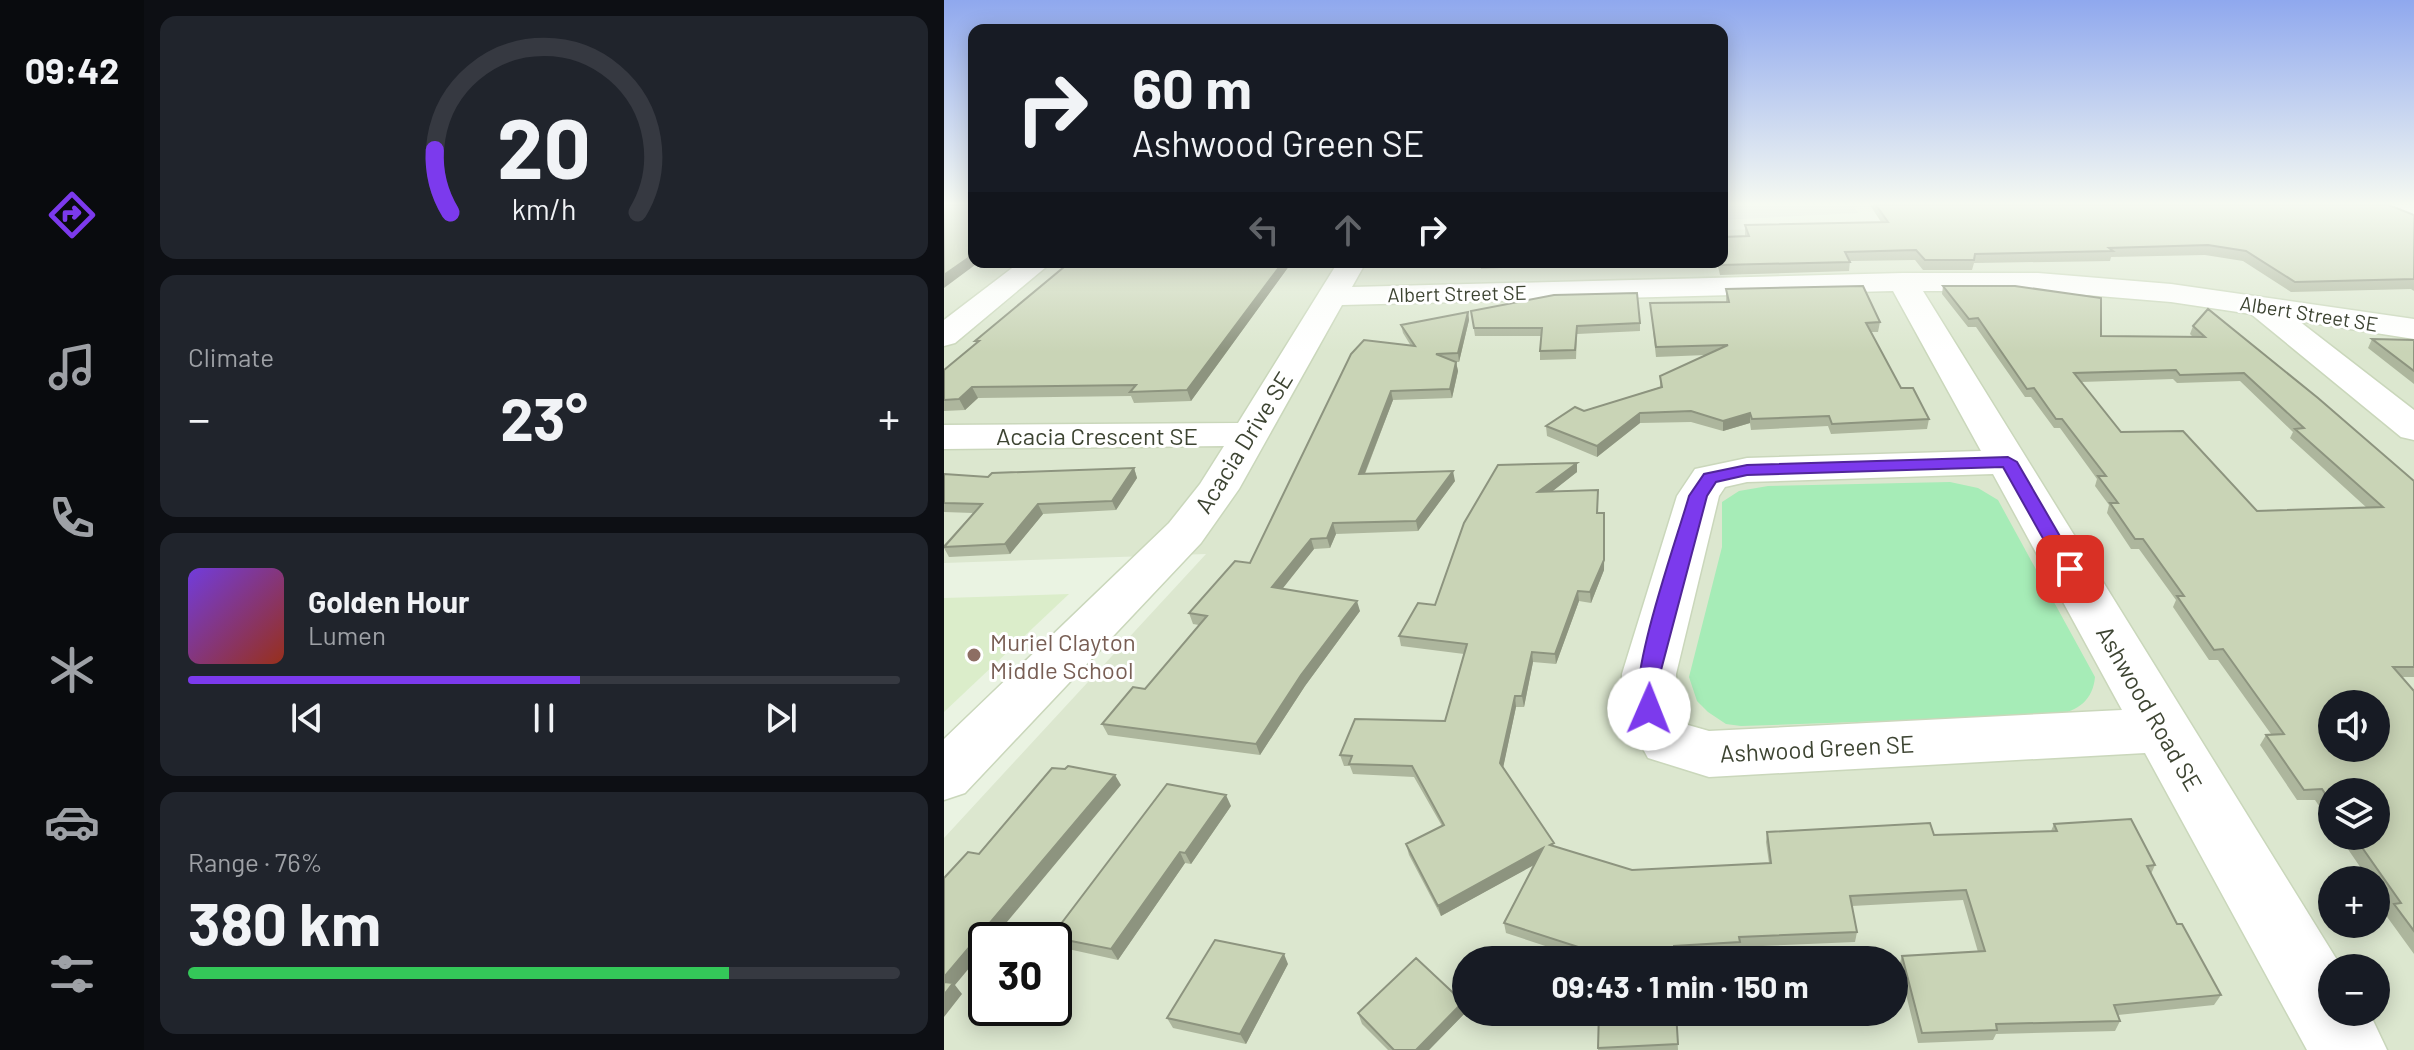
<!DOCTYPE html>
<meta charset="utf-8">
<style>
:root{--surface:#171b24;--page:#20242c;--text:#f1f3f6;--muted:#9ea1a6;--line:#363941;--accent:#7c3aed}
body{margin:0;font-family:Barlow,sans-serif;background:var(--page);color:var(--text);height:100vh;display:flex;flex-direction:column;font-size:30px;white-space:nowrap}
*{box-sizing:border-box;margin:0}
p{font-size:26px;color:var(--muted)}
.icon{flex:none;width:44px;height:44px;fill:none;stroke:currentColor;stroke-width:2;stroke-linecap:round;stroke-linejoin:round}
.map{position:relative;flex:1;overflow:hidden}
.side{display:flex;flex-direction:column;gap:16px;padding:16px;background:#0d0f14;width:800px}
.side>*{flex:none}
.banner{position:absolute;left:24px;top:24px;width:760px;height:244px;border-radius:16px;box-shadow:0 4px 20px #0003;background:#171b24;color:var(--text);overflow:hidden}
.tools{position:absolute;left:1374px;top:690px;display:grid;gap:16px}
.tools a{display:grid;place-items:center;width:72px;height:72px;border-radius:50%;background:var(--surface);box-shadow:0 4px 20px #0003;font-size:40px}
.speed{position:absolute;left:24px;top:922px;display:flex;gap:16px;font-size:40px;font-weight:700;text-align:center}
.speed>*{display:grid;place-content:center;width:104px;height:104px;border-radius:50%;background:var(--surface);box-shadow:0 4px 20px #0003;line-height:1}
.speed .limit{border:4px solid #111;border-radius:12px;background:#fff;color:#111}
.pin{position:absolute;display:grid;place-items:center;width:68px;height:68px;color:#fff;margin:-34px;border-radius:16px;box-shadow:0 4px 12px #0006}
.me{position:absolute;width:88px;margin:-44px;rotate:1deg;stroke-linejoin:round;filter:drop-shadow(0 0 6px #0008)}
.turn{display:flex;align-items:center;gap:28px;height:168px;padding:0 32px;font-size:36px}
.turn .icon{width:104px;height:104px;stroke-width:2.5}
.turn b{display:block;font-size:56px;line-height:68px}
.lanes{display:flex;align-items:center;height:76px;padding:0 32px;background:#0003;justify-content:center;gap:40px;direction:ltr}
.lanes .off{opacity:.35}
.big{font-size:60px;font-weight:700;line-height:1.1}
.side .tile{flex:1;display:flex;flex-direction:column;justify-content:center;gap:12px;min-width:0;padding:0 28px;border-radius:16px;background:var(--page)}
.side .dial{align-items:center;gap:0}
.dial svg{height:208px;overflow:visible;fill:none;stroke:var(--line);stroke-width:7;stroke-linecap:round;text-anchor:middle}
.dial text{fill:var(--text);stroke:none}
.song{display:flex;align-items:center;gap:24px}
.cover{width:96px;height:96px;border-radius:12px;background:linear-gradient(135deg,hsl(260 70% 55%),hsl(10 70% 35%))}
.played{height:8px;border-radius:4px;background:linear-gradient(90deg,var(--accent) 55%,var(--line) 55%)}
.keys{display:flex;justify-content:space-around;direction:ltr}
.heat{display:flex;justify-content:space-between;align-items:center;font-size:44px;direction:ltr}
.charge{height:12px;border-radius:6px;background:linear-gradient(90deg,#34c759 76%,var(--line) 0)}
.trip{position:absolute;left:508px;top:946px;width:456px;height:80px;border-radius:40px;background:var(--surface);box-shadow:0 4px 20px #0003;font-weight:700;line-height:80px;text-align:center}
main{display:flex;flex:1;min-height:0}
.menu{display:flex;flex-direction:column;width:144px;justify-content:space-around;align-items:center;background:#090b0e;color:var(--muted)}
.menu .icon{width:56px;height:56px}
.menu .active{color:var(--accent)}
.menu b{font-size:36px;color:var(--text)}
.map>svg:first-child{display:block}
.residential{fill:#dce7cf;fill-rule:evenodd}
.education{fill:#dbedca}
.green{fill:#a6ecb7}
.parking{fill:#dfe2db}
.lines{fill:none;stroke-linecap:round;stroke-linejoin:round}
.minor-casing{stroke:#cad7bb;stroke-width:3}
.minor{fill:#fff;fill-rule:evenodd}
.wall{fill:#adb69d;fill-rule:evenodd}
.shaded-wall{fill:#8d947f}
.building{fill:#c9d4b6;stroke:#8d947f;stroke-width:2;fill-rule:evenodd}
.route{fill:#7c3aed;stroke:#51269a;stroke-width:2}
.education-dot{fill:#8d6e63;stroke:#fff;stroke-width:3}
.labels{text-anchor:middle;dominant-baseline:central;stroke-width:6;stroke-linejoin:round;paint-order:stroke}
.far-street-label{font-size:20px;fill:#3d4432;stroke:#fff}
.street-label{font-size:24px;fill:#3d4432;stroke:#fff}
.education-label{font-size:24px;fill:#785e54;stroke:#fff;text-anchor:start}
</style>
<main>
<nav class="menu">
<b>09:42</b>
<svg class="icon active" aria-label="directions" viewBox="0 0 24 24"><path d="M12 3l9 9-9 9-9-9zM9 14v-3h6M13 9l2 2-2 2"/></svg>
<svg class="icon" aria-label="music" viewBox="0 0 24 24"><path d="M9 18V5l10-2v13"/><circle cx="6" cy="18" r="3"/><circle cx="16" cy="16" r="3"/></svg>
<svg class="icon" aria-label="phone" viewBox="0 0 24 24"><path d="M5 4h4l2 5-3 2q2 4 5 5l2-3 5 2v4C11 20 4 13 5 4z"/></svg>
<svg class="icon" aria-label="climate" viewBox="0 0 24 24"><path d="M12 3v18M4 7l16 10M4 17L20 7"/></svg>
<svg class="icon" aria-label="car" viewBox="0 0 24 24"><path d="M5 17H2v-5l4-1 3-4h7l3 4 3 1v5h-3M9 17h6M6 11h13"/><circle cx="7" cy="17" r="2"/><circle cx="17" cy="17" r="2"/></svg>
<svg class="icon" aria-label="filters" viewBox="0 0 24 24"><path d="M4 7h16M4 17h16"/><circle cx="9" cy="7" r="2"/><circle cx="15" cy="17" r="2"/></svg>
</nav>
<section class="side">
<div class="tile dial"><svg viewBox="0 0 100 80">
<path d="M14 69A42 42 0 1 1 86 69"/>
<path d="M14 69A42 42 0 0 1 8 45" stroke="#7c3aed"/>
<text x="50" y="56" font-size="32" font-weight="700">20</text>
<text x="50" y="72" font-size="11">km/h</text>
</svg></div>
<div class="tile"><p>Climate</p>
<div class="heat"><a>−</a><b class="big">23°</b><a>+</a></div>
</div>
<div class="tile">
<div class="song"><i class="cover"></i><div><b>Golden Hour</b><p>Lumen</p></div></div>
<div class="played"></div>
<div class="keys"><svg class="icon" aria-label="previous" viewBox="0 0 24 24"><path d="M18 5L8 12l10 7zM5 5v14"/></svg><svg class="icon" aria-label="pause" viewBox="0 0 24 24"><path d="M8 5v14M16 5v14"/></svg><svg class="icon" aria-label="next" viewBox="0 0 24 24"><path d="M6 5l10 7-10 7zM19 5v14"/></svg></div>
</div>
<div class="tile"><p>Range · 76%</p><b class="big">380 km</b><div class="charge"></div></div>
</section>
<div class="map">
<svg width="1470" height="1050" viewBox="0 0 1470 1050">
<rect width="100%" height="100%" fill="#eaf3e2"/>
<path class="residential" d="M1470 217V1050H0V838L262 554 0 563V244L30 262H778V230ZM1388 704H1432V748H1388ZM1388 792H1432V836H1388ZM1388 880H1432V924H1388ZM42 940H110V1008H42ZM522 960H950V1012H522ZM1388 968H1432V1012H1388Z"/>
<path class="education" d="M125 594 0 712V598Z"/>
<path class="green" d="M1006 482 1034 488 1054 500 1151 677C1149 700 1134 711 1112 715L797 726 782 724 764 712 753 701 745 677 778 547V502L795 491 824 486Z"/>
<path class="parking" d="M778 205H910L914 213 778 220Z"/>
<g class="lines">
<g class="minor-casing">
<path id="minor" d="M1436 205H1470V222L1439 210Z
M76 262H108L11 343 0 346V320Z
M394 262H422L408 287 959 273H1094L1227 284 1470 319V339L1355 321 1470 410V440L1457 437 1307 314 1227 302 1094 291H979L1398 968H1388V1012H1425L1443 1050H1363L1201 753 765 777 704 758 677 709 678 674 733 496 751 469 803 458 1037 451 949 291 398 305 295 489 257 543 21 793 0 800V739L225 523 256 484 280 446 0 449V425L294 423ZM1049 474 1178 710 765 731 744 725 733 707 732 674 775 496 781 487 803 482Z"/>
</g>
<use href="#minor" class="minor"/>
</g>
<path class="wall" d="M926 205H1445L1470 215V291L1467 289 1347 292 1299 261 1261 255 1167 257 1166 261 1030 263 1028 270H979L971 260 906 261 905 271 776 275 773 262H778L801 236V225L937 222Z
M348 262 247 401 190 403 187 396 34 398 21 410 0 411V370L32 343 31 341Z
M536 262H655V264L537 269Z
M999 286 1157 336 1249 337 1246 334 1249 326 1470 481V677H1458L1470 691V954L1441 914 1445 909 1432 890V880H1425L1395 836H1432L1388 792V825L1371 800H1353L1316 745 1322 735 1327 734 1274 660H1265L1229 607 1232 600 1195 549H1187L1163 513 1165 505 1151 486 1153 479 1116 428H1110L1087 397H1081L1032 327H1024L998 294ZM1229 379 1233 383 1296 381 1349 432 1346 438 1423 508 1313 511 1177 432 1137 382Z
M782 289 936 322 934 332H927L957 388 985 419 983 429 887 434 884 426 807 430 806 423 779 431 747 422 696 423 653 457 603 436 602 426 640 411 716 387V376L762 355 712 357 706 303 782 302Z
M527 311 696 323V331L633 334 632 359 596 360V351L597 336H531Z
M524 312 525 320 515 362H512L514 371 508 398 449 400 421 474 511 481 474 531 392 534 386 548 370 549 338 588 416 611 361 686 316 755 164 735 158 724 201 689 255 625 249 624 245 613 306 563 467 346 459 333 457 325Z
M1428 339 1470 340V384L1424 348Z
M633 463V472L608 491 654 490V513L661 523 660 570 647 603 635 601 612 664 589 662 580 707H572L559 767 610 846 688 870 825 863 822 842 823 832 990 835 1107 831 1110 824 1211 865 1207 874 1233 924 1277 995 1270 1005 1174 1015 1176 1021 1171 1031 1052 1034 1049 1040 974 1043 955 966 958 956 1034 952 1019 900 908 906 913 932 911 942 795 947V953L730 956V960H644L562 933 560 923 591 864 497 916 465 855 462 844 498 826 470 777 409 774 406 766H400L396 755 501 721 520 654 457 646 455 636 491 605Z
M190 468 193 478 172 510 99 514 66 554 5 557 0 548V545L29 513 0 512V474L44 477Z
M287 806 247 864 241 863 174 960 115 947 107 937Z
M344 964 302 1044 229 1028 223 1018Z
M519 1002 522 1012 485 1050H444L418 1024 414 1013Z
M655 1012H732L734 1050H654Z"/>
<path class="shaded-wall" d="M30 254V262H35L0 288V275Z
M339 262H348L247 401 243 390Z
M524 312 525 320 515 362 514 353Z
M512 362 514 371 508 398 506 389Z
M28 387 34 398 21 410 15 399Z
M447 391 449 400 417 483 415 474Z
M696 413V423L653 457V446Z
M806 413V423L779 431V421Z
M633 463V472L595 502 594 492Z
M190 468 193 478 172 510 168 501Z
M509 471 511 481 474 531 472 521Z
M94 504 99 514 66 554 61 544Z
M660 513V570L647 603 646 592Z
M389 523 392 534 386 548 383 538Z
M367 539 370 549 332 597 328 587Z
M634 591 635 601 612 664 611 654Z
M413 601 416 611 361 686 316 755 312 744 357 675Z
M588 652 589 662 580 707 578 696Z
M571 696 572 707 558 773 556 763Z
M171 775 177 785 48 940H42V948L11 985 18 994 0 1017V977Z
M282 795 287 806 247 864 241 853Z
M599 848 601 859 497 916 494 906Z
M236 852 241 863 174 960 167 949Z
M340 954 344 964 302 1044 296 1034Z
M519 1002 522 1012 485 1050H472Z"/>
<path class="building" d="M0 205H30V254L0 275Z
M932 205H1445L1470 215V279L1351 282 1302 251 1264 245 1165 248 1169 251 1031 254 1030 260H981L972 250 901 252 906 262 776 265 775 262H778V237L805 236 801 225 944 222Z
M126 262H339L243 390 186 392 192 385 28 387 15 399 0 400V370L35 341H31Z
M919 286 936 322 922 323 957 388H969L985 419 888 424 885 416 808 419 806 413 779 421 747 411 696 413 653 446 602 426 631 407 640 411 718 387 716 376 784 345 712 347 706 303 785 302 782 289Z
M999 286H1071L1157 298V336L1261 337 1249 326 1264 309 1374 398 1470 481V667H1449L1470 691V931L1450 904 1457 903 1410 836H1432V792H1388V804L1378 789 1360 790 1322 735 1340 734 1279 649 1270 650 1233 596H1240L1199 539H1191L1166 503H1174L1154 476H1162L1118 419H1112L1090 388 1083 389 1034 318 1025 319ZM1232 370 1236 375 1300 373 1360 428 1351 429 1439 507 1313 511 1239 431 1177 432 1130 373ZM1388 704H1432V748H1388Z
M693 293 696 323 633 326 631 350 596 351 598 328H530L527 311 610 295Z
M524 312 514 353 492 354 512 362 506 389 447 391 415 474 509 471 472 521 389 523 383 538 367 539 328 587 413 601 357 675 312 744 158 724 189 687 201 689 263 616 245 613 291 561 306 563 407 354 420 340 471 346 457 325Z
M1428 339 1470 340V371Z
M633 463 594 492 654 490 653 513H660V560L646 592 634 591 611 654 588 652 578 696H571L556 763 610 843 606 845 688 870 827 863 823 832 986 823 990 835 1113 831 1110 824 1187 819 1211 865 1203 866 1233 924H1238L1277 995 1170 1005 1176 1021 1052 1024 1053 1030 978 1033 958 956 1041 951 1022 890 906 896 913 932 795 937 796 942 730 946V960H656V954L560 923 599 848 494 906 462 844 500 825 468 766 405 764 408 756 396 755 411 719 501 721 523 644 455 636 474 603 491 605 520 523 554 465Z
M190 468 168 501 94 504 61 544 0 547 38 504 0 503V474L44 477 48 473Z
M124 766 171 775 0 977V878L24 852 35 854 108 768 121 769Z
M223 784 282 795 241 853 236 852 167 949 107 937Z
M271 940 340 954 296 1034 223 1018Z
M472 958 519 1002 472 1050H450L414 1013Z
M0 982 9 983 0 995Z
M655 1012H732L734 1044 654 1048Z"/>
<linearGradient id="sky" x2="0" y2="1"><stop stop-color="#8fa8ee"/><stop offset="0.58" stop-color="#f6faf2"/><stop offset="1" stop-color="#f6faf2" stop-opacity="0"/></linearGradient>
<rect width="1470" height="352" fill="url(#sky)"/>
<path class="route" d="M1064 457 1073 462 1135 569 1133 574H1119L1059 467 803 475 772 482 763 496 716 674V709L713 715 705 718 697 715C680 685 734 536 745 496L760 474 803 465Z"/>
<circle class="education-dot" cx="30" cy="655" r="8"/>
<g class="labels">
<g class="far-street-label">
<text transform="translate(513 293) rotate(-1)">Albert Street SE</text>
<text transform="translate(1365 313) rotate(9)">Albert Street SE</text>
</g>
<g class="street-label">
<text x="153" y="435">Acacia Crescent SE</text>
<text transform="translate(299 442) rotate(-58)">Acacia Drive SE</text>
<text transform="translate(1206 708) rotate(60)">Ashwood Road SE</text>
<text transform="translate(873 748) rotate(-3)">Ashwood Green SE</text>
</g>
<g class="education-label">
<text x="46" y="641">Muriel Clayton<tspan x="46" dy="28">Middle School</tspan></text>
</g>
</g>
</svg>
<div class="tools">
<a><svg class="icon" aria-label="sound" viewBox="0 0 24 24"><path d="M4 9h4l5-4v14l-5-4H4zM17 9q2 3 0 6"/></svg></a>
<a><svg class="icon" aria-label="layers" viewBox="0 0 24 24"><path d="M12 4l9 5-9 5-9-5zM3 14l9 5 9-5"/></svg></a>
<a>+</a>
<a>−</a>
</div>
<div class="speed"><div class="limit">30</div></div>
<div class="pin" style="left:1126px;top:569px;background:#d93025"><svg class="icon" aria-label="arrive" viewBox="0 0 24 24"><path d="M6 21V4h12l-3 4 3 4H6"/></svg></div>
<svg class="me" style="left:705px;top:709px" viewBox="-20 -20 40 40"><circle r="19" fill="#fff"/><path d="M0-13L10 11 0 6-10 11z" fill="#7c3aed"/></svg>
<div class="trip">09:43 · 1 min · 150 m</div>
<div class="banner">
<div class="turn"><svg class="icon" aria-label="right" viewBox="0 0 24 24"><path d="M7 20v-9h11M14 6l5 5-5 5"/></svg><div><b>60 m</b>Ashwood Green SE</div></div>
<div class="lanes"><svg class="icon off" aria-label="left" viewBox="0 0 24 24"><path d="M17 20v-9H6M10 6l-5 5 5 5"/></svg><svg class="icon off" aria-label="ahead" viewBox="0 0 24 24"><path d="M12 20V5M6 11l6-6 6 6"/></svg><svg class="icon" aria-label="right" viewBox="0 0 24 24"><path d="M7 20v-9h11M14 6l5 5-5 5"/></svg></div>
</div>
</div>
</main>
